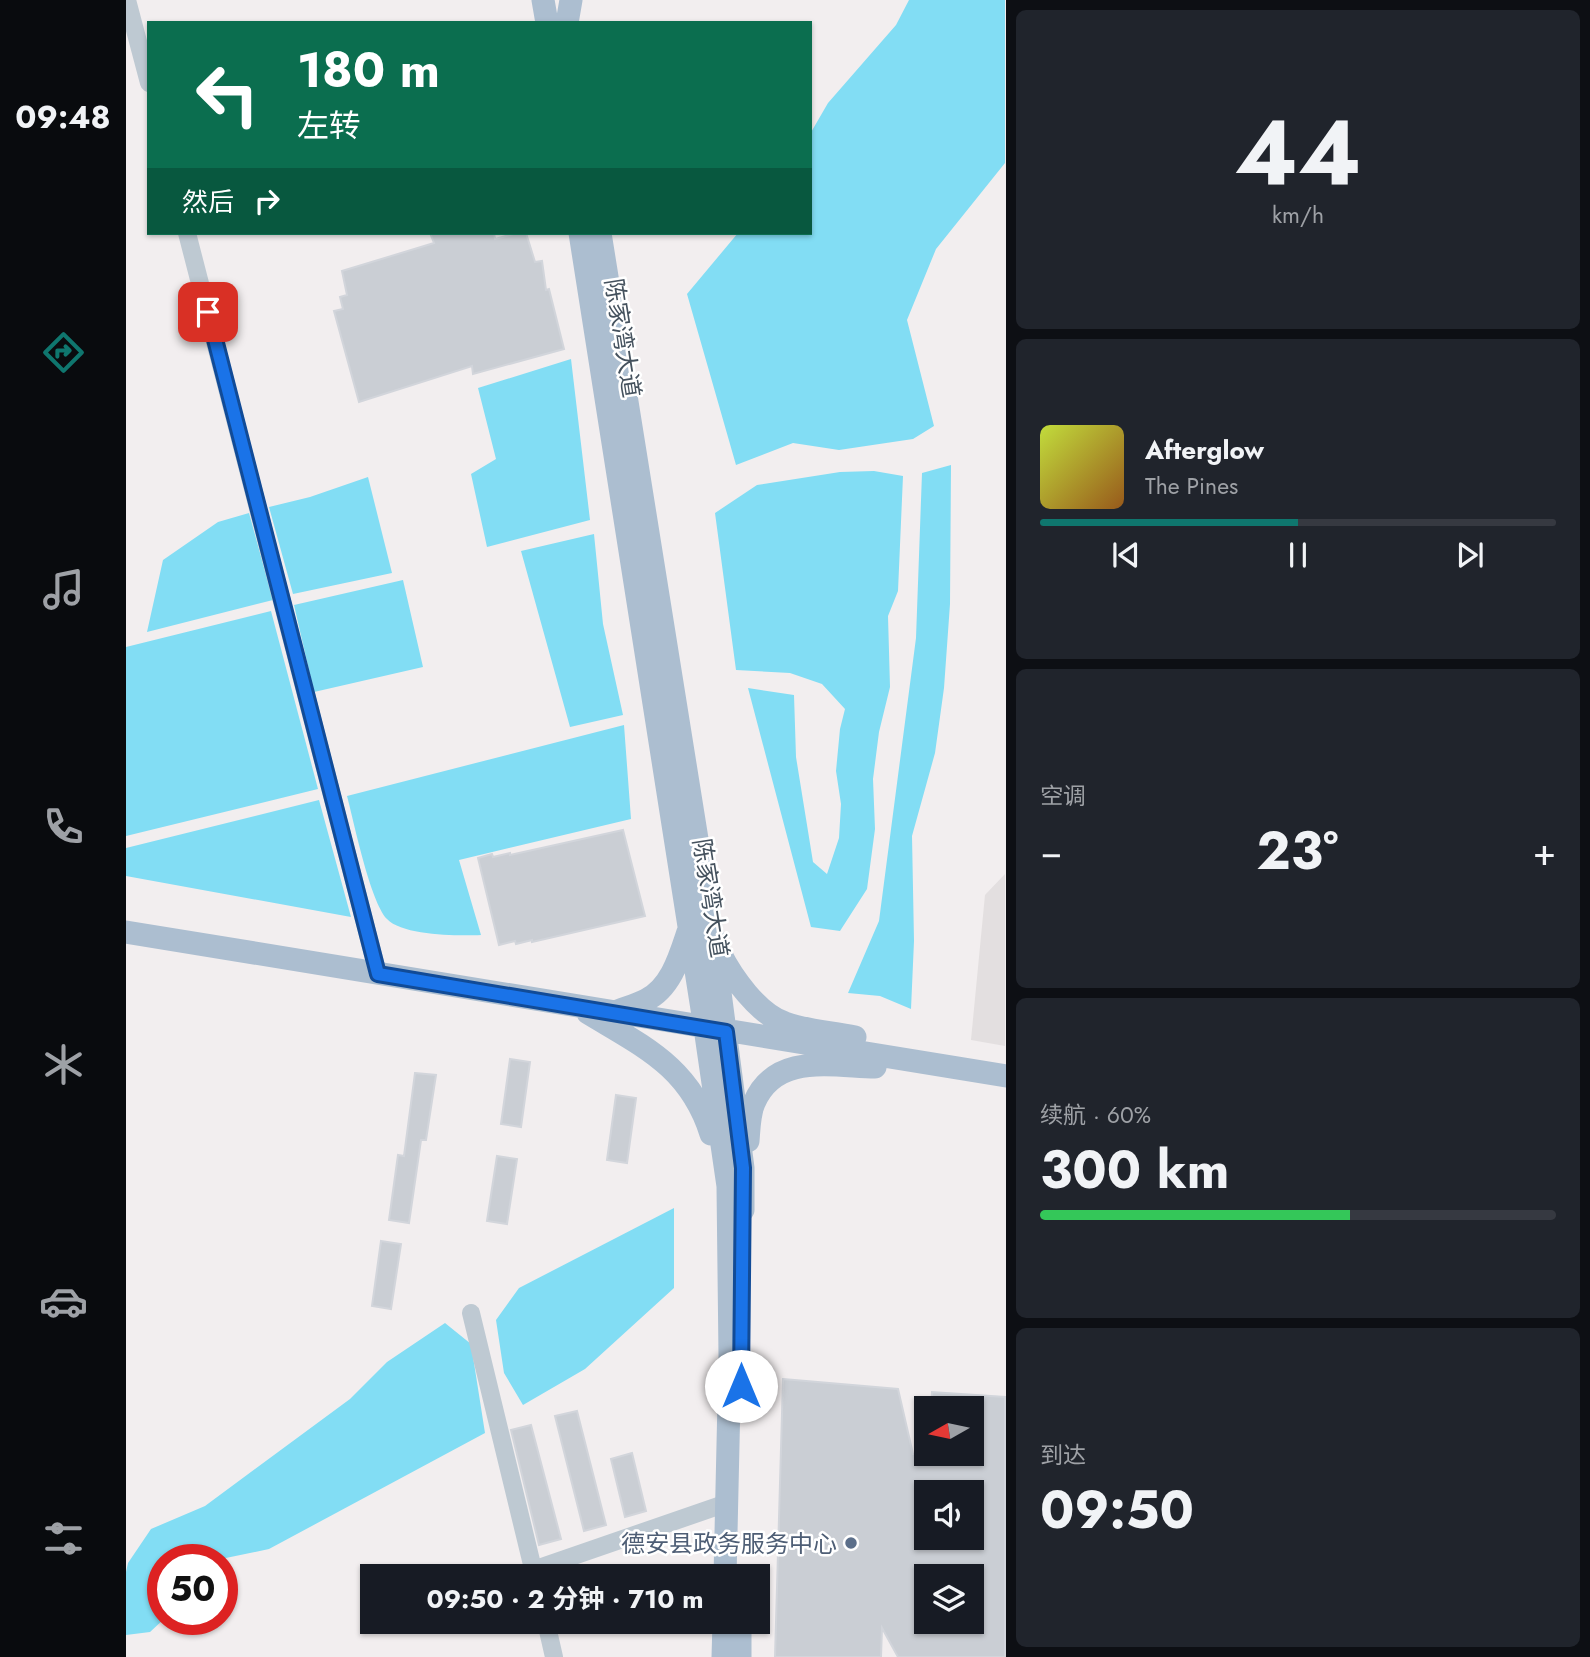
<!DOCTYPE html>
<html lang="zh">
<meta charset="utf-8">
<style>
:root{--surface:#171b24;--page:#20242c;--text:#f1f3f6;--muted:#9ea1a6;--line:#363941;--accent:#0f766e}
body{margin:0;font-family:Jost,"Noto Sans SC",sans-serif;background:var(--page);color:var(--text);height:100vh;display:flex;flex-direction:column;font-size:26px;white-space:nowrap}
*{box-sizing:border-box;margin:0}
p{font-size:23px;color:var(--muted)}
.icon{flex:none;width:38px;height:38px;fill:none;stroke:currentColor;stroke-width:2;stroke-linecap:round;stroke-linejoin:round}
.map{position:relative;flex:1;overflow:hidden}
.details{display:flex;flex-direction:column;gap:10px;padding:10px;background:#0d0f14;width:584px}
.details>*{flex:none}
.top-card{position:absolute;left:21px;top:21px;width:665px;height:214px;border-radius:0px;box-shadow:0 2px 5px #0004;background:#0b6e4f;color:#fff;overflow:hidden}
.needle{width:46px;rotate:261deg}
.buttons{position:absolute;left:788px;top:1396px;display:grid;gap:14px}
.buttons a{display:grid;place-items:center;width:70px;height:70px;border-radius:0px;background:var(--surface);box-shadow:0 2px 5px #0004;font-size:35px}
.speed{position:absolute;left:21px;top:1544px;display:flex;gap:14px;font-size:35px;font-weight:700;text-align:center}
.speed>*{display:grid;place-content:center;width:91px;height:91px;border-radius:50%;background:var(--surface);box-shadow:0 2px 5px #0004;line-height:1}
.speed .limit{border:10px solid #d22;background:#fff;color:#111}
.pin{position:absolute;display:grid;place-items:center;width:60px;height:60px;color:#fff;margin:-30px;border-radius:14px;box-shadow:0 4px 10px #0006}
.me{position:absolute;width:77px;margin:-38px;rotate:0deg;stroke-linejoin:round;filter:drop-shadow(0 0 5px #0008)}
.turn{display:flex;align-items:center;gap:24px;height:147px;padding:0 35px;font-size:32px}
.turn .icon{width:91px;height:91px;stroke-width:2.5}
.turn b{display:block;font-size:49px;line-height:60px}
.then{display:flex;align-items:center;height:66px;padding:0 35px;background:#0003;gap:14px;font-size:26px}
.big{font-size:52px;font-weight:700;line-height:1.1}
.details .card{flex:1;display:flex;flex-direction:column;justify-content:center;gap:10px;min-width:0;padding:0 24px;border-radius:10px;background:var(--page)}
.details .dial{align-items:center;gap:0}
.dial b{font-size:91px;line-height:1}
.song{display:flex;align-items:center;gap:21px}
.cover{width:84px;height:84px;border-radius:10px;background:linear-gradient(135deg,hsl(70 70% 55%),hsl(30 70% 35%))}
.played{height:7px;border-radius:4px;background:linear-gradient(90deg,var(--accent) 50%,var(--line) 50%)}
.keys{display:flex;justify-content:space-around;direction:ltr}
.heat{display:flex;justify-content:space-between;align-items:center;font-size:38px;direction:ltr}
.charge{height:10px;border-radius:5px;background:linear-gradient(90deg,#34c759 60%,var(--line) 0)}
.trip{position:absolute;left:234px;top:1564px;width:410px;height:70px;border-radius:0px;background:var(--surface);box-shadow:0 2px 5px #0004;font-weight:700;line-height:70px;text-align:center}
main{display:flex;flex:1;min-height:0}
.tabs{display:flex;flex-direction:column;width:126px;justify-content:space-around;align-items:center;background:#090b0e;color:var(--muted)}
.tabs .icon{width:49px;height:49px}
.tabs .current{color:var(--accent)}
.tabs b{font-size:32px;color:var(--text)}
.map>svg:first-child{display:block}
.education{fill:#e3dfe0}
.water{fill:#82ddf4}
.building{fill:#caced4;stroke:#d2d5db;stroke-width:2;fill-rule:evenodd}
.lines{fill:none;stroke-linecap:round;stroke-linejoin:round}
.minor{stroke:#bec9d2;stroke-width:18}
.major{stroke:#acbed0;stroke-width:23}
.route-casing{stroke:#114b97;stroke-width:18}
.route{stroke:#1a73e8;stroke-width:12}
.service-dot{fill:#5c6f8a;stroke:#fff;stroke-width:2.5}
.labels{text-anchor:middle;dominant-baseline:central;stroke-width:5;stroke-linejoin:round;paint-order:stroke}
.street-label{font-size:24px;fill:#45525e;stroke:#fff}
.service-label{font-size:24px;fill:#4e5e75;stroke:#fff;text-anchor:end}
</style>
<main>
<nav class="tabs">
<b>09:48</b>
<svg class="icon current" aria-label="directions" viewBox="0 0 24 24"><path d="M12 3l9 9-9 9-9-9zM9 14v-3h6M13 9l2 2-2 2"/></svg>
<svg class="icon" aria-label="music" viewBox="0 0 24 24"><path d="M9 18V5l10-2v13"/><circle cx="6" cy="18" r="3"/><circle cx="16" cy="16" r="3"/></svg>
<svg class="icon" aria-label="phone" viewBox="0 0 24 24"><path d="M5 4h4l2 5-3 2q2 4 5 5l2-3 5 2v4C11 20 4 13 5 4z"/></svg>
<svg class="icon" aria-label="climate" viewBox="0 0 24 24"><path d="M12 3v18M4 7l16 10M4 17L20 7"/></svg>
<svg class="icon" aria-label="car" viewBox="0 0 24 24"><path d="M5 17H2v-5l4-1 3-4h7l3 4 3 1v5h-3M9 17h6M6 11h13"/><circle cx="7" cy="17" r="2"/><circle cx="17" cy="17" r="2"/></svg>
<svg class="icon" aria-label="filters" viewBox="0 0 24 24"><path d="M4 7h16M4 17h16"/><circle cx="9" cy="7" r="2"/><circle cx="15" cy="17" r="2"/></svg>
</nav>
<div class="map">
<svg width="880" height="1657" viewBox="0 0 880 1657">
<rect width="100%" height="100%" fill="#f2eeef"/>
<path class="education" d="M879 874V1046L845 1040 859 895Z"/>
<path class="water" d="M783 0H879V163L810 249 781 320 808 426 787 439 713 450 667 443 610 465 561 294 612 233H684V134L702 103 770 25Z
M445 359 464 520 361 547 345 474 370 459 352 388Z
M825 465 824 604 818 688 809 753 786 836 788 941 785 1009 754 996 722 993 753 921 790 638 796 473Z
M748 471 777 476 772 591 762 616 764 687 753 732 747 779 749 829 741 889 714 931 685 927 622 688 668 695 670 757 687 862 701 874 713 838 715 804 710 771 714 729 719 709 696 684 664 673 610 670 589 513 631 485 714 472Z
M242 477 266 573 167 594 143 507 184 497Z
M123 513 147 600 21 632 37 560 92 522Z
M468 534 477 624 497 715 444 727 395 551Z
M277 580 297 667 188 692 168 605Z
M145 611 192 789 0 836V647Z
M498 725 505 819 333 860 355 935C333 936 277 936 261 919 244 901 228 822 221 796Z
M193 800 225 917 0 876V848Z
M548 1208V1288L459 1369 397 1405 378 1373 370 1320 393 1288Z
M319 1323 345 1344 359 1433 143 1549 95 1559H37L38 1619 24 1632 0 1635V1572L2 1563 25 1529 79 1506 224 1399 261 1362Z"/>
<path class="building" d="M304 233H368L369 239 391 233H400L409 262 416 261 420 290 423 289 438 349 347 374 346 366 233 402 208 311 217 309 214 297 221 295 216 271 308 243Z
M497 830 519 916 406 942V940L390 944 389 941 373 945 352 858 366 854 367 857 384 853V855Z
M384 1059 404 1062 395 1127 375 1124Z
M289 1073 310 1075 300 1140H295L283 1223 263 1220 272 1155 278 1156Z
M490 1095 510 1098 501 1163 481 1160Z
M371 1156 391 1159 381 1224 361 1221Z
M255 1241 275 1244 265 1309 246 1306Z
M657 1379 772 1389 787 1454H845V1409H805L806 1392 879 1397V1657H772L756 1628 755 1657H649ZM800 1493H845V1538H800ZM800 1577H845V1622H800Z
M451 1411 480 1525 458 1531 429 1416Z
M405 1425 435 1539 413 1545 385 1430Z
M506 1453 520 1511 499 1517 485 1459Z"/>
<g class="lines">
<path class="minor" d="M1 0 23 83
M61 233 252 974
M345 1313 409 1577
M407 1570 601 1503
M420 1622 428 1657"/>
<path class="major" d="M417 0 421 23
M441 23 445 0
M454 233 579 1028 602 1186 604 1356 599 1577
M474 233 587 939 617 1168V1210
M0 932 880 1076
M594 953C606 977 632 1014 659 1023 681 1031 706 1032 729 1037
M489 1012C499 1008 510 1005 520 1000 545 988 554 956 562 932
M462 1013C518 1047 564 1067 585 1134
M622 1141C623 1130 623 1114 628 1103 649 1053 704 1066 749 1067
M597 1657 598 1622
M614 1657V1622"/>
</g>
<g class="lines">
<g class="route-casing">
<path id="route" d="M82 312 252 974 600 1032 617 1168 615 1386"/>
</g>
<use href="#route" class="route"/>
</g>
<circle class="service-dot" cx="725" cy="1543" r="7"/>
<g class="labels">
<g class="street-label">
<text transform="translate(497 338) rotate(81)">陈家湾大道</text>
<text transform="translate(585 898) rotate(81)">陈家湾大道</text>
</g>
<g class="service-label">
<text x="711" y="1543">德安县政务服务中心</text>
</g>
</g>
</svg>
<div class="buttons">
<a><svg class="needle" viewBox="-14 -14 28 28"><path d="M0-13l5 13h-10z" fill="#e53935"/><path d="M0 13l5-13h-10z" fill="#9ea1a6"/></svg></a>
<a><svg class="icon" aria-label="sound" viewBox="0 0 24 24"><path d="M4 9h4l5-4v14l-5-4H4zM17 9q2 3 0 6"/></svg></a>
<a><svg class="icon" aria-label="layers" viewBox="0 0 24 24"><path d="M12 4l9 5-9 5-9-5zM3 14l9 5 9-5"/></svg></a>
</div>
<div class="speed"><div class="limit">50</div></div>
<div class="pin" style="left:82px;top:312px;background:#d93025"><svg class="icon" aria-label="arrive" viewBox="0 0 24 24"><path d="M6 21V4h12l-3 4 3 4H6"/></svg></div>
<svg class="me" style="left:615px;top:1386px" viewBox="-20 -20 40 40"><circle r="19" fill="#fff"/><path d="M0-13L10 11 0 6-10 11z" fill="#1a73e8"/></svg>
<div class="trip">09:50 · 2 分钟 · 710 m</div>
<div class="top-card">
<div class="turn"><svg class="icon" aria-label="left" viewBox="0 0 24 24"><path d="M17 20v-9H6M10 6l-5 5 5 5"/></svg><div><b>180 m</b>左转</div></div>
<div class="then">然后<svg class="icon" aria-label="right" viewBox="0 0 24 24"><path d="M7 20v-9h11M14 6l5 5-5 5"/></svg></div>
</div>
</div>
<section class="details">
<div class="card dial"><b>44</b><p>km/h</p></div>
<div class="card">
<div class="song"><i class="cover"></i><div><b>Afterglow</b><p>The Pines</p></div></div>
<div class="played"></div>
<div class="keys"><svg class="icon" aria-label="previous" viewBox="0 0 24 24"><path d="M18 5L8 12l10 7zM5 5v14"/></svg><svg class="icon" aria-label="pause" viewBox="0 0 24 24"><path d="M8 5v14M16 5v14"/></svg><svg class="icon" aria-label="next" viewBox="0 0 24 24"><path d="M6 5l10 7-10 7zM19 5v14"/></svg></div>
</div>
<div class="card"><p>空调</p>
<div class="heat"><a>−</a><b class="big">23°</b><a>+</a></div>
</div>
<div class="card"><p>续航 · 60%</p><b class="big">300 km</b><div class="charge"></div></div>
<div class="card"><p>到达</p><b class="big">09:50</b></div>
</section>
</main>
